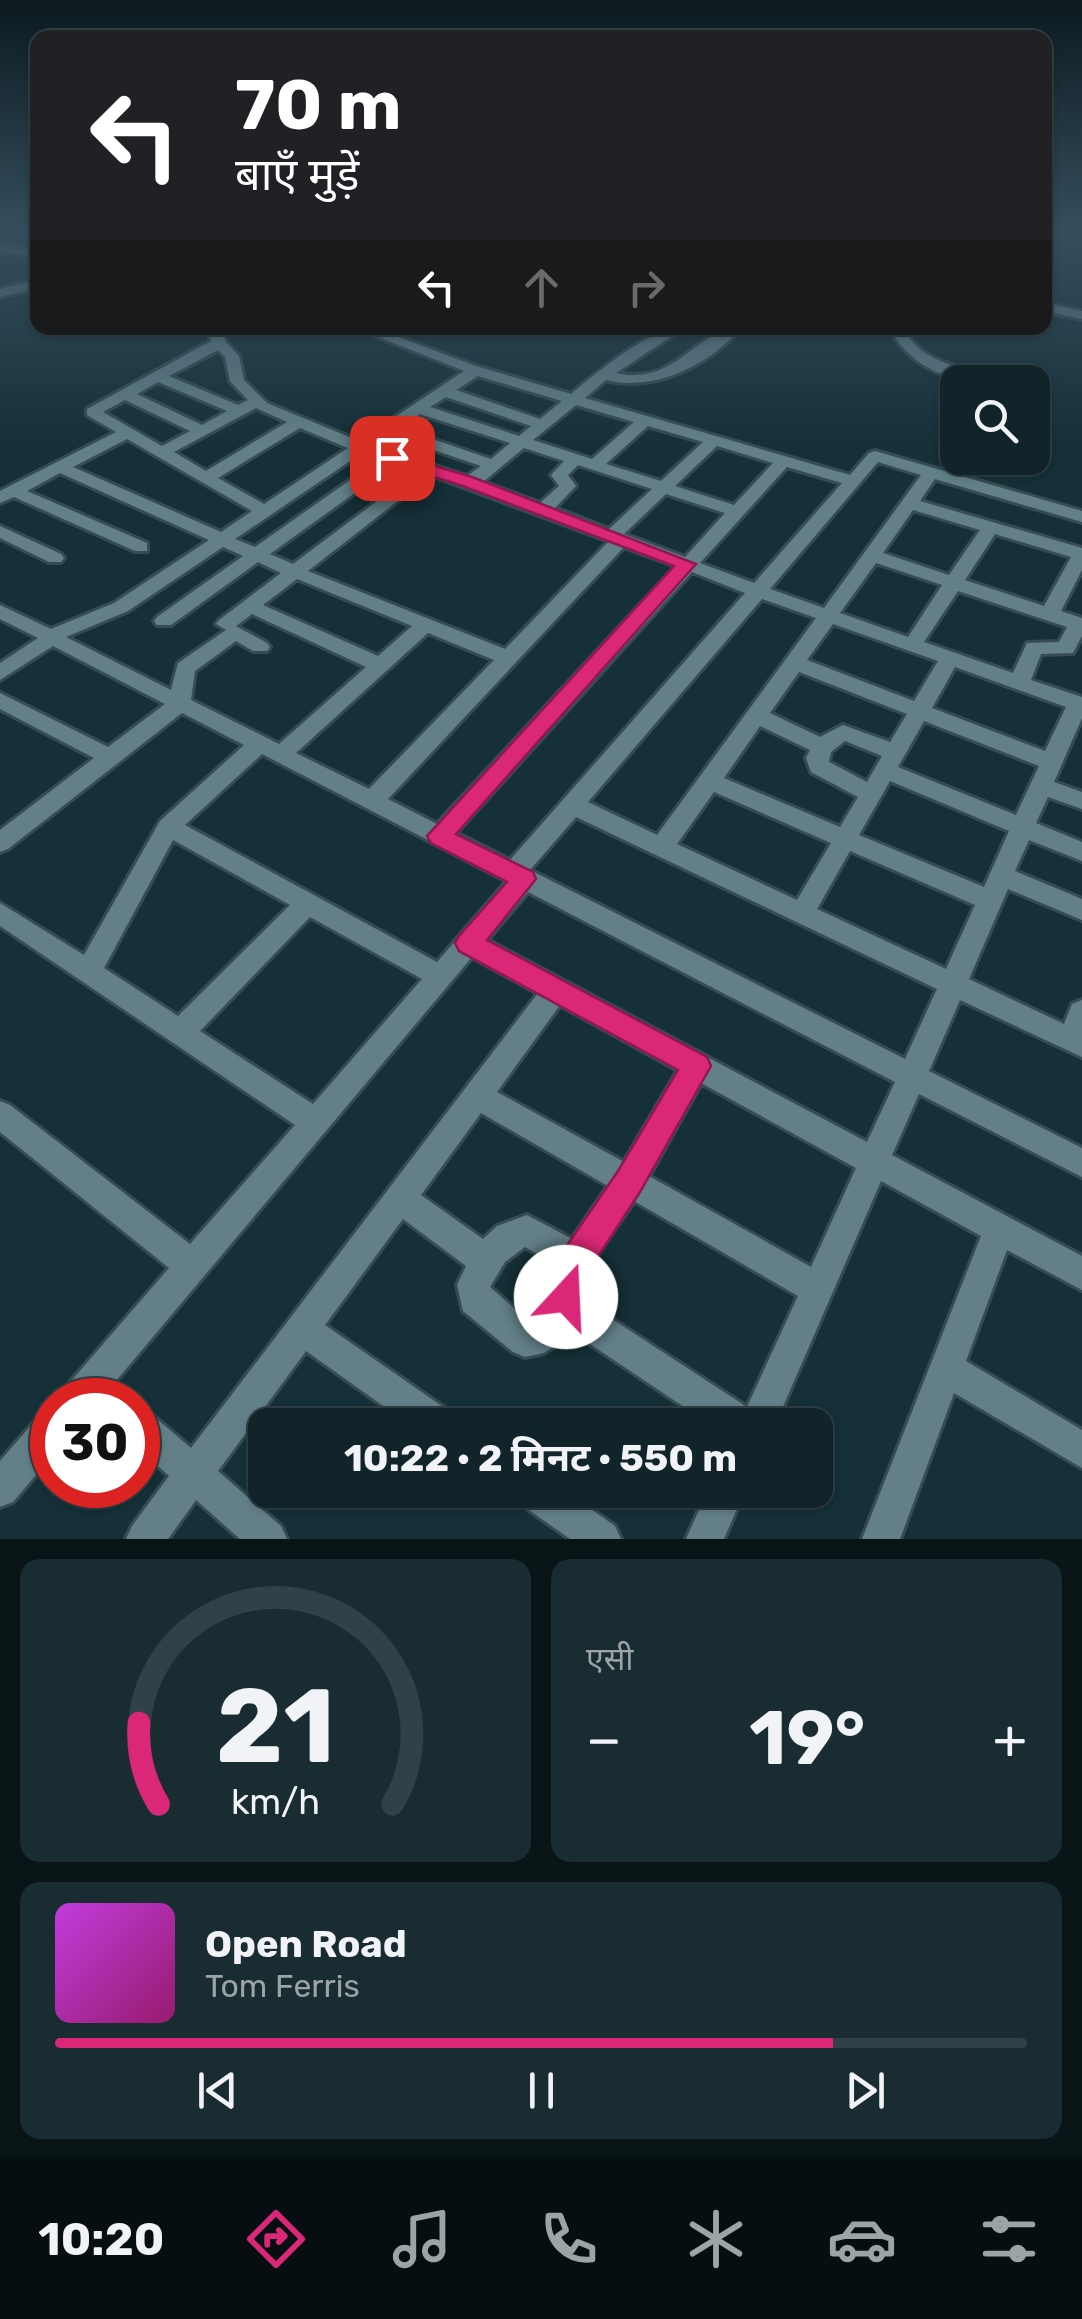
<!DOCTYPE html>
<html lang="hi">
<meta charset="utf-8">
<style>
:root{--surface:#10242a;--page:#192c32;--text:#f1f3f6;--muted:#9ca4a8;--line:#304147;--accent:#db2777}
body{margin:0;font-family:Rubik,"Noto Sans Devanagari",sans-serif;background:var(--page);color:var(--text);height:100vh;display:flex;flex-direction:column;font-size:38px;white-space:nowrap}
*{box-sizing:border-box;margin:0}
p{font-size:32px;color:var(--muted)}
.icon{flex:none;width:55px;height:55px;fill:none;stroke:currentColor;stroke-width:2;stroke-linecap:round;stroke-linejoin:round}
.map{position:relative;height:1539px;overflow:hidden}
.side{display:flex;flex-direction:column;gap:20px;padding:20px;background:#091417;flex:1}
.side>*{flex:none}
.guide{position:absolute;left:30px;top:30px;width:1022px;height:305px;border-radius:20px;box-shadow:0 2px 8px #0004,0 0 0 2px var(--line);background:#202124;color:#fff;overflow:hidden}
.buttons{position:absolute;left:940px;top:365px;display:grid;gap:20px}
.buttons a{display:grid;place-items:center;width:110px;height:110px;border-radius:20px;background:var(--surface);box-shadow:0 2px 8px #0004,0 0 0 2px var(--line);font-size:50px}
.speed{position:absolute;left:30px;top:1378px;display:flex;gap:20px;font-size:50px;font-weight:700;text-align:center}
.speed>*{display:grid;place-content:center;width:130px;height:130px;border-radius:50%;background:var(--surface);box-shadow:0 2px 8px #0004,0 0 0 2px var(--line);line-height:1}
.speed .limit{border:15px solid #d22;background:#fff;color:#111}
.pin{position:absolute;display:grid;place-items:center;width:85px;height:85px;color:#fff;margin:-42px;border-radius:20px;box-shadow:0 5px 15px #0006}
.me{position:absolute;width:110px;margin:-55px;rotate:20deg;stroke-linejoin:round;filter:drop-shadow(0 0 8px #0008)}
.turn{display:flex;align-items:center;gap:35px;height:210px;padding:0 40px;font-size:45px}
.turn .icon{width:130px;height:130px;stroke-width:2.5}
.turn b{display:block;font-size:70px;line-height:85px}
.lanes{display:flex;align-items:center;height:95px;padding:0 40px;background:#0003;justify-content:center;gap:50px;direction:ltr}
.lanes .off{opacity:.35}
.big{font-size:75px;font-weight:700;line-height:1.1}
.side .tile{flex:1;display:flex;flex-direction:column;justify-content:center;gap:15px;min-width:0;padding:0 35px;border-radius:20px;background:var(--page)}
.side .dial{align-items:center;gap:0}
.dial svg{height:260px;overflow:visible;fill:none;stroke:var(--line);stroke-width:7;stroke-linecap:round;text-anchor:middle}
.dial text{fill:var(--text);stroke:none}
.song{display:flex;align-items:center;gap:30px}
.cover{width:120px;height:120px;border-radius:15px;background:linear-gradient(135deg,hsl(290 70% 55%),hsl(320 70% 35%))}
.played{height:10px;border-radius:5px;background:linear-gradient(90deg,var(--accent) 80%,var(--line) 80%)}
.keys{display:flex;justify-content:space-around;direction:ltr}
.heat{display:flex;justify-content:space-between;align-items:center;font-size:55px;direction:ltr}
.side .tiles{flex:1;display:grid;gap:20px;grid-template-columns:1fr 1fr}
.tile:last-child{grid-column:span 2}
.trip{position:absolute;left:248px;top:1408px;width:585px;height:100px;border-radius:20px;background:var(--surface);box-shadow:0 2px 8px #0004,0 0 0 2px var(--line);font-weight:700;line-height:100px;text-align:center}
.menu{display:flex;height:160px;justify-content:space-around;align-items:center;background:#060e11;color:var(--muted)}
.menu .icon{width:70px;height:70px}
.menu .active{color:var(--accent)}
.menu b{font-size:45px;color:var(--text)}
.map>svg:first-child{display:block}
.lines{fill:none;stroke-linecap:round;stroke-linejoin:round}
.street-casing{stroke:#364c52;stroke-width:6}
.street{fill:#638089;fill-rule:evenodd}
.route{fill:#db2777;stroke:#8e194d;stroke-width:2.5}
</style>
<div class="map">
<svg width="1082" height="1539" viewBox="0 0 1082 1539">
<rect width="100%" height="100%" fill="#153038"/>
<g class="lines">
<g class="street-casing">
<path id="street" d="M0 244 38 249V257L0 252Z
M38 280V288L0 297V289Z
M1045 303 1082 311V319L1045 311Z
M207 328H221L226 342 239 356 244 380 267 403 359 441 464 371 356 328H374L476 366 571 394C596 373 652 326 684 328L616 373C676 387 696 328 741 328 709 365 655 392 606 380L585 398 850 475 869 453 875 451 1082 511V522L935 479 920 501 1082 548V570L1061 611 1082 618V636L1073 653 1041 654 1031 680 1082 697V718L1054 782 1082 792V809L1048 797 1036 823 1082 842V861L1029 840 1015 871 1082 899V920L1008 889 969 979 1064 1024 1072 1004 1082 1000V1057L960 1000 929 1071 1082 1148V1177L919 1094 892 1155 1082 1256V1290L1007 1250 966 1361 1082 1430V1468L954 1393 900 1539H862L981 1236 881 1181 775 1425H711L575 1334 544 1353 525 1357 513 1352 463 1311 457 1285 466 1266 403 1219 325 1325 452 1413 458 1425H410L306 1351 218 1471 281 1526 287 1539H240L196 1500 168 1539H126L132 1526 169 1476 138 1448V1408L150 1413 191 1448 538 993 472 957 100 1400H60L65 1388 169 1268 0 1132V1101L10 1105 190 1244 295 1125 0 926V903L84 955 160 821 244 745 182 713 8 849 0 852V830L94 758 0 709V693L108 747 165 704 53 646 0 680V663L38 638 0 619V605L51 629 114 603 209 540 60 473 27 491 147 543V551H135L14 497 0 503V491L116 432 87 415V409L211 341ZM218 350 225 357 230 381 248 400 238 405 169 376ZM478 376 562 401 540 419 456 390ZM158 382 227 411 202 425 137 394ZM446 397 531 426 519 436 430 407ZM125 400 190 431 162 446 103 412ZM576 405 634 422 592 459 533 440ZM256 408 287 422 206 471 174 452ZM420 414 510 443 491 459 400 428ZM648 426 703 442 661 481 606 464ZM300 428 348 448 264 504 218 478ZM389 435 481 466 467 476 373 446ZM127 439 252 511 221 532 73 467ZM717 446 773 463 734 505 675 486ZM524 448 564 461 551 475 559 486 540 503 483 482ZM362 453 380 459 255 547 235 539ZM878 462 921 475 824 608 770 589ZM395 464 417 471 293 564 270 554ZM578 465 652 489 609 529 555 508 576 486 568 475ZM787 467 842 483 754 583 700 563ZM431 475 609 541 505 649 308 571ZM666 494 725 513 685 557 624 534ZM913 510 980 530 949 575 883 553ZM995 534 1071 557 1044 606 965 580ZM223 547 243 556 157 617 154 621 157 625H171L258 562 281 573 219 620 216 624 226 630 178 663 171 690 66 637 128 611ZM624 547 676 566 437 824 388 799ZM876 563 942 585 908 637 840 613ZM692 572 745 593 510 860 456 833ZM297 579 412 626 378 656 263 605ZM958 591 1067 627 1059 642 1027 643 1013 673 924 642ZM762 599 816 618 657 835 588 802ZM252 614 366 667 279 744 191 700 195 671 236 641 253 651H267L270 647 267 643 236 626ZM833 624 938 661 914 701 807 660ZM428 633 494 660 369 789 296 753ZM955 667 1066 707 1045 751 932 708ZM799 672 907 714 890 742 843 725 820 737 770 713ZM924 721 1039 766 1016 815 898 767ZM760 726 810 750 806 758 811 772 858 797 840 827 724 778ZM845 741 882 756 867 782 829 762 831 752ZM262 754 507 881 437 962 185 825ZM890 781 1009 831 984 887 859 835ZM714 792 831 843 797 900 677 844ZM576 817 937 989 905 1059 530 870ZM173 840 290 905 178 1016 104 968ZM850 851 975 905 946 969 817 909ZM528 892 895 1082 867 1142 487 940ZM310 917 422 979 313 1104 200 1031ZM560 1005 678 1070 624 1162 497 1092ZM701 1083 856 1168 811 1267 649 1176ZM481 1113 608 1186 572 1239 527 1215 497 1226 483 1239 421 1195ZM634 1201 798 1296 747 1407 586 1302C575 1275 619 1225 634 1201ZM525 1247 556 1265 550 1297 554 1308 530 1322 490 1287 505 1262Z
M897 328H911L907 334C928 368 965 363 994 382 955 384 914 369 893 334Z
M0 526 61 554 64 558 61 562H49L0 538Z
M52 1411V1456L13 1502 0 1507V1461L39 1416Z
M514 1490H564L615 1526 621 1539H570L519 1503Z
M708 1490H745L724 1539H686Z"/>
</g>
<use href="#street" class="street"/>
</g>
<linearGradient id="sky" x2="0" y2="1"><stop stop-color="#0c1a1f"/><stop offset="0.52" stop-color="#354e5e"/><stop offset="1" stop-color="#354e5e" stop-opacity="0"/></linearGradient>
<rect width="1082" height="448" fill="url(#sky)"/>
<path class="route" d="M392 453 472 477 696 564 456 834 533 872 536 879 487 940 707 1057 711 1066 640 1192 586 1275 577 1309 566 1314 554 1309 549 1297 559 1257 618 1171 678 1070 459 951 455 943 459 936 507 882 431 843 427 836 674 566 460 485 386 462V455Z"/>
</svg>
<div class="buttons">
<a><svg class="icon" aria-label="search" viewBox="0 0 24 24"><circle cx="10" cy="10" r="6"/><path d="M15 15l6 6"/></svg></a>
</div>
<div class="speed"><div class="limit">30</div></div>
<div class="pin" style="left:392px;top:458px;background:#d93025"><svg class="icon" aria-label="arrive" viewBox="0 0 24 24"><path d="M6 21V4h12l-3 4 3 4H6"/></svg></div>
<svg class="me" style="left:566px;top:1297px" viewBox="-20 -20 40 40"><circle r="19" fill="#fff"/><path d="M0-13L10 11 0 6-10 11z" fill="#db2777"/></svg>
<div class="trip">10:22 · 2 मिनट · 550 m</div>
<div class="guide">
<div class="turn"><svg class="icon" aria-label="left" viewBox="0 0 24 24"><path d="M17 20v-9H6M10 6l-5 5 5 5"/></svg><div><b>70 m</b>बाएँ मुड़ें</div></div>
<div class="lanes"><svg class="icon" aria-label="left" viewBox="0 0 24 24"><path d="M17 20v-9H6M10 6l-5 5 5 5"/></svg><svg class="icon off" aria-label="ahead" viewBox="0 0 24 24"><path d="M12 20V5M6 11l6-6 6 6"/></svg><svg class="icon off" aria-label="right" viewBox="0 0 24 24"><path d="M7 20v-9h11M14 6l5 5-5 5"/></svg></div>
</div>
</div>
<section class="side">
<div class="tiles">
<div class="tile dial"><svg viewBox="0 0 100 80">
<path d="M14 69A42 42 0 1 1 86 69"/>
<path d="M14 69A42 42 0 0 1 8 44" stroke="#db2777"/>
<text x="50" y="56" font-size="32" font-weight="700">21</text>
<text x="50" y="72" font-size="11">km/h</text>
</svg></div>
<div class="tile"><p>एसी</p>
<div class="heat"><a>−</a><b class="big">19°</b><a>+</a></div>
</div>
<div class="tile">
<div class="song"><i class="cover"></i><div><b>Open Road</b><p>Tom Ferris</p></div></div>
<div class="played"></div>
<div class="keys"><svg class="icon" aria-label="previous" viewBox="0 0 24 24"><path d="M18 5L8 12l10 7zM5 5v14"/></svg><svg class="icon" aria-label="pause" viewBox="0 0 24 24"><path d="M8 5v14M16 5v14"/></svg><svg class="icon" aria-label="next" viewBox="0 0 24 24"><path d="M6 5l10 7-10 7zM19 5v14"/></svg></div>
</div>
</div>
</section>
<nav class="menu">
<b>10:20</b>
<svg class="icon active" aria-label="directions" viewBox="0 0 24 24"><path d="M12 3l9 9-9 9-9-9zM9 14v-3h6M13 9l2 2-2 2"/></svg>
<svg class="icon" aria-label="music" viewBox="0 0 24 24"><path d="M9 18V5l10-2v13"/><circle cx="6" cy="18" r="3"/><circle cx="16" cy="16" r="3"/></svg>
<svg class="icon" aria-label="phone" viewBox="0 0 24 24"><path d="M5 4h4l2 5-3 2q2 4 5 5l2-3 5 2v4C11 20 4 13 5 4z"/></svg>
<svg class="icon" aria-label="climate" viewBox="0 0 24 24"><path d="M12 3v18M4 7l16 10M4 17L20 7"/></svg>
<svg class="icon" aria-label="car" viewBox="0 0 24 24"><path d="M5 17H2v-5l4-1 3-4h7l3 4 3 1v5h-3M9 17h6M6 11h13"/><circle cx="7" cy="17" r="2"/><circle cx="17" cy="17" r="2"/></svg>
<svg class="icon" aria-label="filters" viewBox="0 0 24 24"><path d="M4 7h16M4 17h16"/><circle cx="9" cy="7" r="2"/><circle cx="15" cy="17" r="2"/></svg>
</nav>
